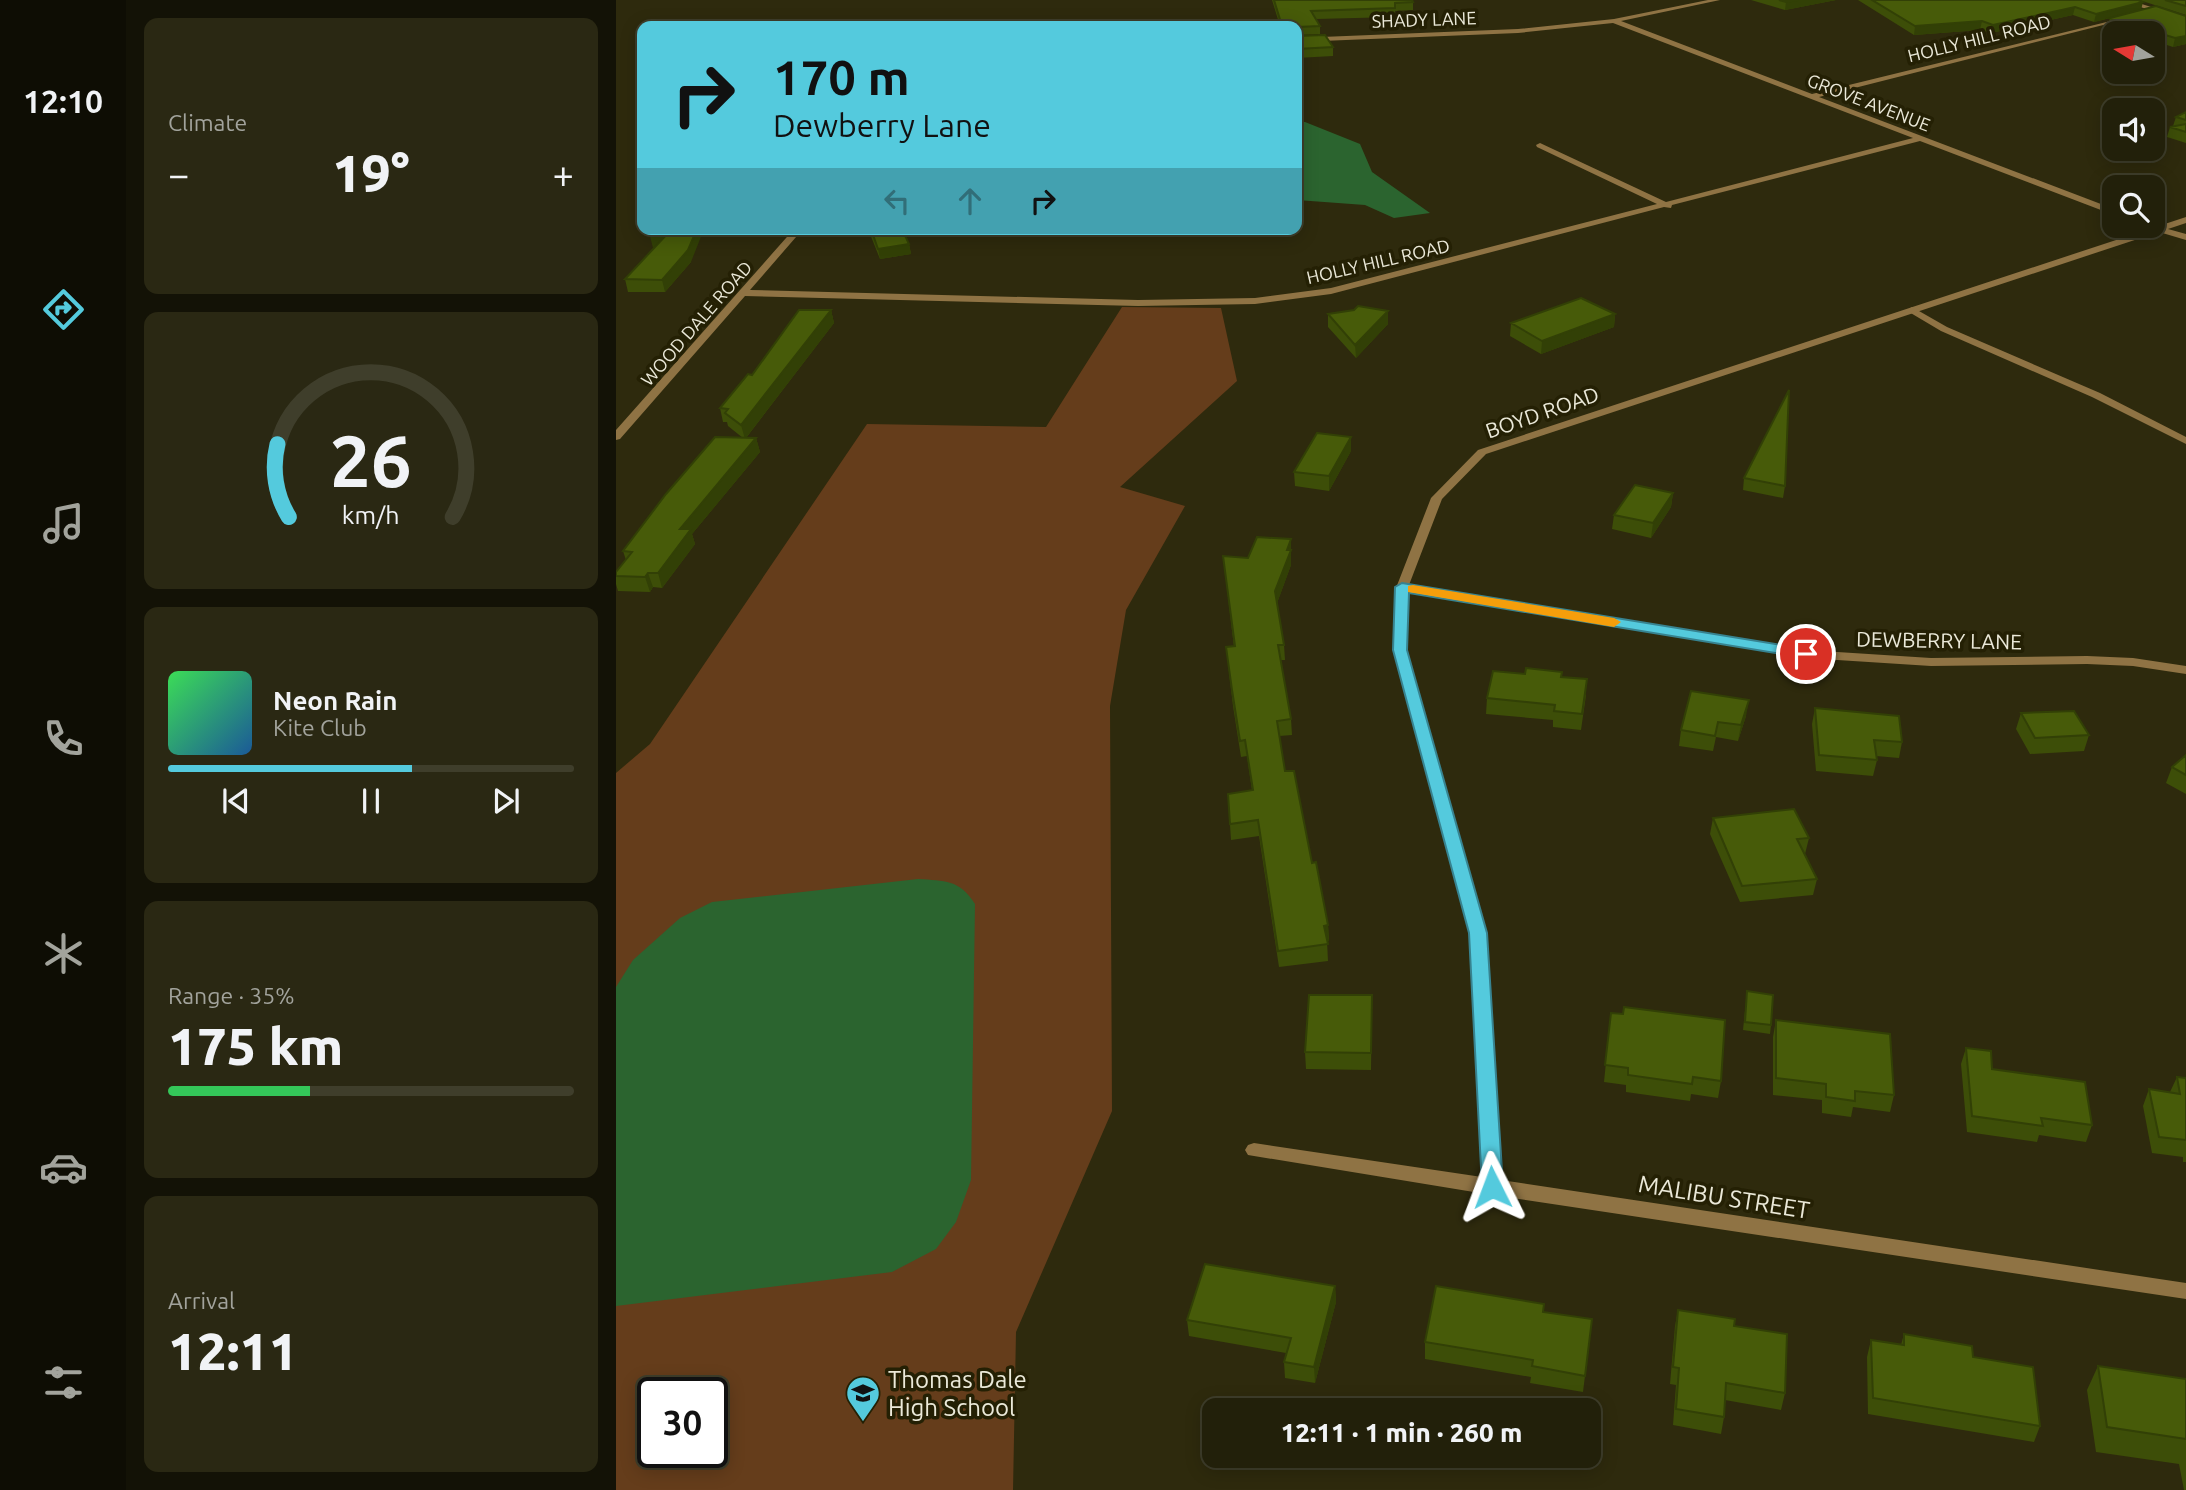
<!DOCTYPE html>
<meta charset="utf-8">
<style>
:root{--surface:#22200a;--page:#2a2813;--text:#f1f3f6;--muted:#a2a39c;--line:#3f3e2b;--accent:#54cadd}
body{margin:0;font-family:Ubuntu,sans-serif;background:var(--page);color:var(--text);height:100vh;display:flex;flex-direction:column;font-size:26px;white-space:nowrap}
*{box-sizing:border-box;margin:0}
p{font-size:23px;color:var(--muted)}
.icon{flex:none;width:38px;height:38px;fill:none;stroke:currentColor;stroke-width:2;stroke-linecap:round;stroke-linejoin:round}
.map{position:relative;flex:1;overflow:hidden}
.details{display:flex;flex-direction:column;gap:18px;padding:18px;background:#131206;width:490px}
.details>*{flex:none}
.guide{position:absolute;left:21px;top:21px;width:665px;height:214px;border-radius:14px;box-shadow:0 4px 18px #0003,0 0 0 2px var(--line);background:#54cadd;color:#111;overflow:hidden}
.needle{width:46px;rotate:281deg}
.controls{position:absolute;left:1486px;top:21px;display:grid;gap:14px}
.controls a{display:grid;place-items:center;width:63px;height:63px;border-radius:14px;background:var(--surface);box-shadow:0 4px 18px #0003,0 0 0 2px var(--line);font-size:35px}
.speed{position:absolute;left:21px;top:1377px;display:flex;gap:14px;font-size:35px;font-weight:700;text-align:center}
.speed>*{display:grid;place-content:center;width:91px;height:91px;border-radius:50%;background:var(--surface);box-shadow:0 4px 18px #0003,0 0 0 2px var(--line);line-height:1}
.speed .limit{border:4px solid #111;border-radius:10px;background:#fff;color:#111}
.pin{position:absolute;display:grid;place-items:center;width:60px;height:60px;color:#fff;margin:-30px;border:4px solid #fff;border-radius:50%;box-shadow:0 2px 7px #0007}
.me{position:absolute;width:77px;margin:-38px;rotate:357deg;stroke-linejoin:round;filter:drop-shadow(0 0 5px #0008)}
.turn{display:flex;align-items:center;gap:24px;height:147px;padding:0 21px;font-size:32px}
.turn .icon{width:91px;height:91px;stroke-width:2.5}
.turn b{display:block;font-size:49px;line-height:60px}
.lanes{display:flex;align-items:center;height:66px;padding:0 21px;background:#0003;justify-content:center;gap:35px;direction:ltr}
.lanes .off{opacity:.35}
.big{font-size:52px;font-weight:800;line-height:1.1}
.details .widget{flex:1;display:flex;flex-direction:column;justify-content:center;gap:10px;min-width:0;padding:0 24px;border-radius:14px;background:var(--page)}
.details .dial{align-items:center;gap:0}
.dial svg{height:182px;overflow:visible;fill:none;stroke:var(--line);stroke-width:7;stroke-linecap:round;text-anchor:middle}
.dial text{fill:var(--text);stroke:none}
.song{display:flex;align-items:center;gap:21px}
.cover{width:84px;height:84px;border-radius:10px;background:linear-gradient(135deg,hsl(130 70% 55%),hsl(210 70% 35%))}
.played{height:7px;border-radius:4px;background:linear-gradient(90deg,var(--accent) 60%,var(--line) 60%)}
.keys{display:flex;justify-content:space-around;direction:ltr}
.heat{display:flex;justify-content:space-between;align-items:center;font-size:38px;direction:ltr}
.charge{height:10px;border-radius:5px;background:linear-gradient(90deg,#34c759 35%,var(--line) 0)}
.trip{position:absolute;left:586px;top:1398px;width:399px;height:70px;border-radius:14px;background:var(--surface);box-shadow:0 4px 18px #0003,0 0 0 2px var(--line);font-weight:800;line-height:70px;text-align:center}
main{display:flex;flex:1;min-height:0}
.dock{display:flex;flex-direction:column;width:126px;justify-content:space-around;align-items:center;background:#0e0d04;color:var(--muted)}
.dock .icon{width:49px;height:49px}
.dock .on{color:var(--accent)}
.dock b{font-size:32px;color:var(--text)}
.map>svg:first-child{display:block}
.green{fill:#653d1b;fill-rule:evenodd}
.water{fill:#2b642f}
.lines{fill:none;stroke-linecap:round;stroke-linejoin:round}
.service{fill:#8f7344;fill-rule:evenodd}
.minor{fill:#8f7344;fill-rule:evenodd}
.tertiary{fill:#8f7344;fill-rule:evenodd}
.wall{fill:#3d4e08}
.shaded-wall{fill:#324006}
.building{fill:#475b09;stroke:#324006;stroke-width:2}
.route{fill:#54cadd;stroke:#378390;stroke-width:2}
.slow{fill:#f59e0b}
.labels{text-anchor:middle;dominant-baseline:central;stroke-width:7;stroke-linejoin:round;paint-order:stroke}
.far-street-label{font-size:18px;fill:#ebe9d9;stroke:#242004}
.street-label{font-size:21px;fill:#ebe9d9;stroke:#242004}
.near-street-label{font-size:24px;fill:#ebe9d9;stroke:#242004}
.near-poi-label{font-size:24px;fill:#ebe9d9;stroke:#242004;text-anchor:start}
</style>
<main>
<nav class="dock">
<b>12:10</b>
<svg class="icon on" aria-label="directions" viewBox="0 0 24 24"><path d="M12 3l9 9-9 9-9-9zM9 14v-3h6M13 9l2 2-2 2"/></svg>
<svg class="icon" aria-label="music" viewBox="0 0 24 24"><path d="M9 18V5l10-2v13"/><circle cx="6" cy="18" r="3"/><circle cx="16" cy="16" r="3"/></svg>
<svg class="icon" aria-label="phone" viewBox="0 0 24 24"><path d="M5 4h4l2 5-3 2q2 4 5 5l2-3 5 2v4C11 20 4 13 5 4z"/></svg>
<svg class="icon" aria-label="climate" viewBox="0 0 24 24"><path d="M12 3v18M4 7l16 10M4 17L20 7"/></svg>
<svg class="icon" aria-label="car" viewBox="0 0 24 24"><path d="M5 17H2v-5l4-1 3-4h7l3 4 3 1v5h-3M9 17h6M6 11h13"/><circle cx="7" cy="17" r="2"/><circle cx="17" cy="17" r="2"/></svg>
<svg class="icon" aria-label="filters" viewBox="0 0 24 24"><path d="M4 7h16M4 17h16"/><circle cx="9" cy="7" r="2"/><circle cx="15" cy="17" r="2"/></svg>
</nav>
<section class="details">
<div class="widget"><p>Climate</p>
<div class="heat"><a>−</a><b class="big">19°</b><a>+</a></div>
</div>
<div class="widget dial"><svg viewBox="0 0 100 80">
<path d="M14 69A42 42 0 1 1 86 69"/>
<path d="M14 69A42 42 0 0 1 9 37" stroke="#54cadd"/>
<text x="50" y="56" font-size="32" font-weight="700">26</text>
<text x="50" y="72" font-size="11">km/h</text>
</svg></div>
<div class="widget">
<div class="song"><i class="cover"></i><div><b>Neon Rain</b><p>Kite Club</p></div></div>
<div class="played"></div>
<div class="keys"><svg class="icon" aria-label="previous" viewBox="0 0 24 24"><path d="M18 5L8 12l10 7zM5 5v14"/></svg><svg class="icon" aria-label="pause" viewBox="0 0 24 24"><path d="M8 5v14M16 5v14"/></svg><svg class="icon" aria-label="next" viewBox="0 0 24 24"><path d="M6 5l10 7-10 7zM19 5v14"/></svg></div>
</div>
<div class="widget"><p>Range · 35%</p><b class="big">175 km</b><div class="charge"></div></div>
<div class="widget"><p>Arrival</p><b class="big">12:11</b></div>
</section>
<div class="map">
<svg width="1570" height="1490" viewBox="0 0 1570 1490">
<rect width="100%" height="100%" fill="#2e2a0d"/>
<path class="green" d="M506 307 605 308 621 381 504 487 569 506 510 610 494 706 496 1111 400 1332 397 1490H0V773L34 744 251 424 430 427ZM37 1393H96V1452H37Z"/>
<path class="water" d="M681 122H689L744 144 756 172 814 213 778 218 749 205 681 200Z
M302 879C329 881 343 879 359 904L355 1180 340 1222 320 1249 276 1272 0 1306V987L17 960 64 918 96 902Z"/>
<g class="lines">
<path class="service" d="M1296 307 1331 327 1484 393 1570 437V444L1476 397 1325 331 1293 312 1291 310Z"/>
<path class="minor" d="M1092 0H1104L1005 21 1196 94 1511 17V19L1203 97 1498 209V215L1304 141 1056 205 1055 208 1048 207 715 294 639 304 522 306 129 296 4 439 0 440V430L178 229H187L134 290 522 300 639 298 715 288 1041 204 921 147 920 145 924 143 1050 202 1297 138 997 23 902 33 681 42V38L902 29 998 19Z
M1570 217V223L1552 229 1570 234V240L1543 232 870 454 826 499 793 585 1190 650 1315 658 1471 656 1517 658 1570 666V674L1517 666 1471 664 1315 666 1190 658 792 593 791 650 870 933 885 1180 1570 1283V1299L876 1195 632 1155 629 1150 632 1145 638 1143 866 1177 854 933 777 650 780 588 815 498 862 450Z"/>
<path class="tertiary" d="M1503 0H1513L1570 18V22Z"/>
</g>
<path class="wall" d="M656 0H796L797 2V10L779 11V17L700 19 704 26V34L681 35V26H664Z
M1135 0H1220L1169 10Z
M1242 0H1570V15L1523 0 1525 10 1570 16V44L1557 47 1536 40V33H1514L1492 26 1494 18 1507 15 1478 22 1457 15 1375 33 1364 30 1298 35Z
M681 36 717 47V56L681 58Z
M1570 112V143L1551 137 1554 127 1557 126 1560 117Z
M252 229H286L293 244 295 254 264 259Z
M38 248 75 262 49 292H12L9 279Z
M215 310 218 323 130 438H140L144 452 76 534 79 544 46 588 37 587 34 592 2 591 0 584V572L10 560 7 551 127 438 112 426 111 422H107L104 408 136 375Z
M712 314 772 324 740 358 712 327Z
M999 314 998 327 925 354 894 336 895 323Z
M735 451 713 491 679 486 678 472Z
M1128 478 1169 486 1167 498 1127 490Z
M1057 493 1055 507 1035 538 996 529 998 515Z
M675 554V565L661 603 668 645 669 660H664L675 719 676 735 663 736 669 771 696 863 712 925 713 941H711L712 961 663 967 643 836 615 840 612 794 636 790 631 756 625 757 617 706 610 647H618L607 556 632 558Z
M946 672V677L970 695 965 730 937 727V720L870 714 871 698 909 674Z
M1199 708 1286 742 1283 758 1260 756 1261 760 1257 776 1200 771 1196 724Z
M1405 713 1473 735 1468 751 1414 754 1400 729Z
M1130 716 1122 741 1100 737 1097 751 1063 746 1065 730Z
M1570 755V794L1550 783 1556 767Z
M1097 818 1193 838 1189 854 1201 879 1197 895 1124 902 1094 834Z
M1131 991 1155 1025 1154 1034 1127 1030Z
M756 995 755 1070 690 1069 689 1052Z
M995 1013 1105 1081 1102 1098 1075 1094 1074 1101 1010 1092V1085L988 1082Z
M1160 1020 1278 1095 1274 1112 1237 1107 1235 1117 1206 1113V1100L1157 1095V1037Z
M1350 1048 1376 1069 1476 1125 1470 1142 1423 1135 1421 1142 1351 1132 1345 1064Z
M1561 1077 1570 1078V1162H1567V1157L1536 1153 1527 1106 1533 1089 1554 1092Z
M719 1286 720 1302 699 1383 669 1378 668 1362 670 1353 573 1336 571 1320Z
M1062 1310 1118 1326 1169 1393 1165 1410 1109 1400 1108 1417 1105 1434 1057 1425 1060 1385 1054 1384 1059 1326Z
M928 1312 976 1319 967 1392 914 1383 915 1377 809 1359V1342Z
M1288 1334 1357 1357 1424 1426 1418 1442 1252 1414 1251 1357 1255 1340 1285 1345Z
M1482 1366 1570 1379V1490H1568L1563 1464 1480 1452 1471 1390Z"/>
<path class="shaded-wall" d="M1182 0H1220L1169 10 1170 2Z
M1527 2 1525 10 1478 22 1480 14Z
M1459 7 1457 15 1375 33 1377 25Z
M1366 21 1364 30 1298 35 1299 26Z
M1570 36V44L1557 47 1559 38Z
M81 229H88L75 262 49 292 46 280Z
M55 230 37 248 34 236Z
M293 244 295 254 264 259 262 249Z
M215 310 218 323 129 439 125 425Z
M772 311V324L740 358 739 345Z
M999 314 998 327 925 354 926 341Z
M735 437V451L713 491V476Z
M140 438 144 452 76 534 79 544 46 588 42 573 64 529Z
M1057 493 1055 507 1035 538 1037 523Z
M675 539V565L660 606 659 591Z
M32 573 37 587 34 592 29 577Z
M1133 700 1130 716 1122 741 1125 725Z
M712 925 713 941 708 942V926Z
M719 1286 720 1302 699 1383 698 1367Z"/>
<path class="building" d="M658 0H796L797 2 779 3V8L695 11 704 26 681 27 666 26Z
M1163 0H1182L1170 2Z
M1256 0H1522L1527 2 1480 14 1459 7 1377 25 1366 21 1299 26Z
M1549 0H1570V6Z
M1540 6 1570 16V36L1559 38 1494 18Z
M709 35 717 47 681 49V36Z
M1570 112V120L1560 117Z
M1570 124V132L1554 127Z
M37 229H81L72 250 46 280 9 279 55 230 34 236Z
M255 229H286L293 244 262 249Z
M965 298 999 314 926 341 895 323Z
M742 306 772 311 739 345 712 314 738 310Z
M183 310H215L125 425 109 413 112 409 104 408 132 374 136 375Z
M1173 390 1169 486 1128 478Z
M701 433 735 437 713 476 678 472Z
M99 437 140 438 64 529H75L42 573H32L29 577 0 576V572L16 552 7 551 50 494Z
M1019 485 1057 493 1037 523 998 515Z
M641 537 675 539 671 550H675L659 591 668 645H662L675 719 661 721 669 771H678L696 863 700 862 712 925 708 926 712 944 662 951 642 820 614 824 612 794 637 790 629 740 624 741 616 690 610 647 619 646 607 556 632 558Z
M910 668 946 672 945 677 971 679 966 714 938 711 939 705 871 698 877 671 909 674Z
M1075 691 1133 700 1125 725 1102 722 1099 736 1065 730Z
M1199 708 1283 716 1286 742 1258 740 1261 760 1203 755Z
M1458 711 1473 735 1419 738 1405 713Z
M1570 755V775L1556 767Z
M1178 809 1193 838 1181 839 1201 879 1126 886 1097 818Z
M1131 991 1157 995 1155 1025 1129 1022Z
M693 995H756L755 1053 689 1052Z
M1008 1007 1109 1020 1105 1081 1077 1077 1076 1084 1012 1075V1068L989 1065 995 1013 1007 1014Z
M1160 1020 1274 1034 1278 1095 1239 1091V1101L1210 1097V1084L1160 1078Z
M1350 1048 1375 1051 1376 1069 1469 1082 1476 1125 1425 1118 1427 1126 1356 1116Z
M1561 1077 1570 1078V1140L1543 1137 1533 1089 1564 1094Z
M589 1264 719 1286 698 1367 668 1362 675 1338 571 1320Z
M820 1286 928 1304 927 1312 976 1319 969 1376 916 1366 917 1360 809 1342Z
M1062 1310 1119 1319 1118 1326 1171 1334 1169 1393 1110 1383 1108 1417 1060 1409 1063 1368 1057 1367Z
M1288 1334 1356 1346 1357 1357 1417 1367 1424 1426 1257 1398 1255 1340 1288 1345Z
M1482 1366 1570 1379V1439L1491 1427Z"/>
<path class="route" d="M786 583 1190 649 1197 654 1190 658 793 593 791 650 871 933 887 1187 884 1193 876 1195 869 1193 866 1187 853 933 777 650 779 587Z"/>
<path class="slow" d="M797 585 998 618 1005 622 998 627 792 592V586Z"/>
<defs>
<g id="school-pin" transform="scale(1.75)"><path d="M0 17L-7.5 6A9.5 9.5 0 1 1 7.5 6Z" fill="#54cadd" stroke="#242004"/><path d="M0-5L7-2L0 1L-7-2ZM-4 1L0 2.5L4 1V4Q0 6-4 4Z" fill="#111"/></g>
</defs>
<g fill-rule="evenodd">
<use href="#school-pin" x="247" y="1393"/>
</g>
<g class="labels">
<g class="far-street-label">
<text transform="translate(808 19) rotate(-2)">SHADY LANE</text>
<text transform="translate(1363 38) rotate(-14)">HOLLY HILL ROAD</text>
<text transform="translate(1253 102) rotate(21)">GROVE AVENUE</text>
<text transform="translate(762 261) rotate(-13)">HOLLY HILL ROAD</text>
<text transform="translate(80 323) rotate(-49)">WOOD DALE ROAD</text>
</g>
<g class="street-label">
<text transform="translate(926 412) rotate(-19)">BOYD ROAD</text>
<text transform="translate(1323 640) rotate(1)">DEWBERRY LANE</text>
</g>
<g class="near-street-label">
<text transform="translate(1108 1197) rotate(9)">MALIBU STREET</text>
</g>
<g class="near-poi-label">
<text x="272" y="1379">Thomas Dale<tspan x="272" dy="28">High School</tspan></text>
</g>
</g>
</svg>
<div class="controls">
<a><svg class="needle" viewBox="-14 -14 28 28"><path d="M0-13l5 13h-10z" fill="#e53935"/><path d="M0 13l5-13h-10z" fill="#a2a39c"/></svg></a>
<a><svg class="icon" aria-label="sound" viewBox="0 0 24 24"><path d="M4 9h4l5-4v14l-5-4H4zM17 9q2 3 0 6"/></svg></a>
<a><svg class="icon" aria-label="search" viewBox="0 0 24 24"><circle cx="10" cy="10" r="6"/><path d="M15 15l6 6"/></svg></a>
</div>
<div class="speed"><div class="limit">30</div></div>
<div class="pin" style="left:1190px;top:654px;background:#d93025"><svg class="icon" aria-label="arrive" viewBox="0 0 24 24"><path d="M6 21V4h12l-3 4 3 4H6"/></svg></div>
<svg class="me" style="left:876px;top:1187px" viewBox="-20 -20 40 40"><path d="M0-17L14 15 0 8-14 15z" fill="#54cadd" stroke="#fff" stroke-width="4"/></svg>
<div class="trip">12:11 · 1 min · 260 m</div>
<div class="guide">
<div class="turn"><svg class="icon" aria-label="right" viewBox="0 0 24 24"><path d="M7 20v-9h11M14 6l5 5-5 5"/></svg><div><b>170 m</b>Dewberry Lane</div></div>
<div class="lanes"><svg class="icon off" aria-label="left" viewBox="0 0 24 24"><path d="M17 20v-9H6M10 6l-5 5 5 5"/></svg><svg class="icon off" aria-label="ahead" viewBox="0 0 24 24"><path d="M12 20V5M6 11l6-6 6 6"/></svg><svg class="icon" aria-label="right" viewBox="0 0 24 24"><path d="M7 20v-9h11M14 6l5 5-5 5"/></svg></div>
</div>
</div>
</main>
